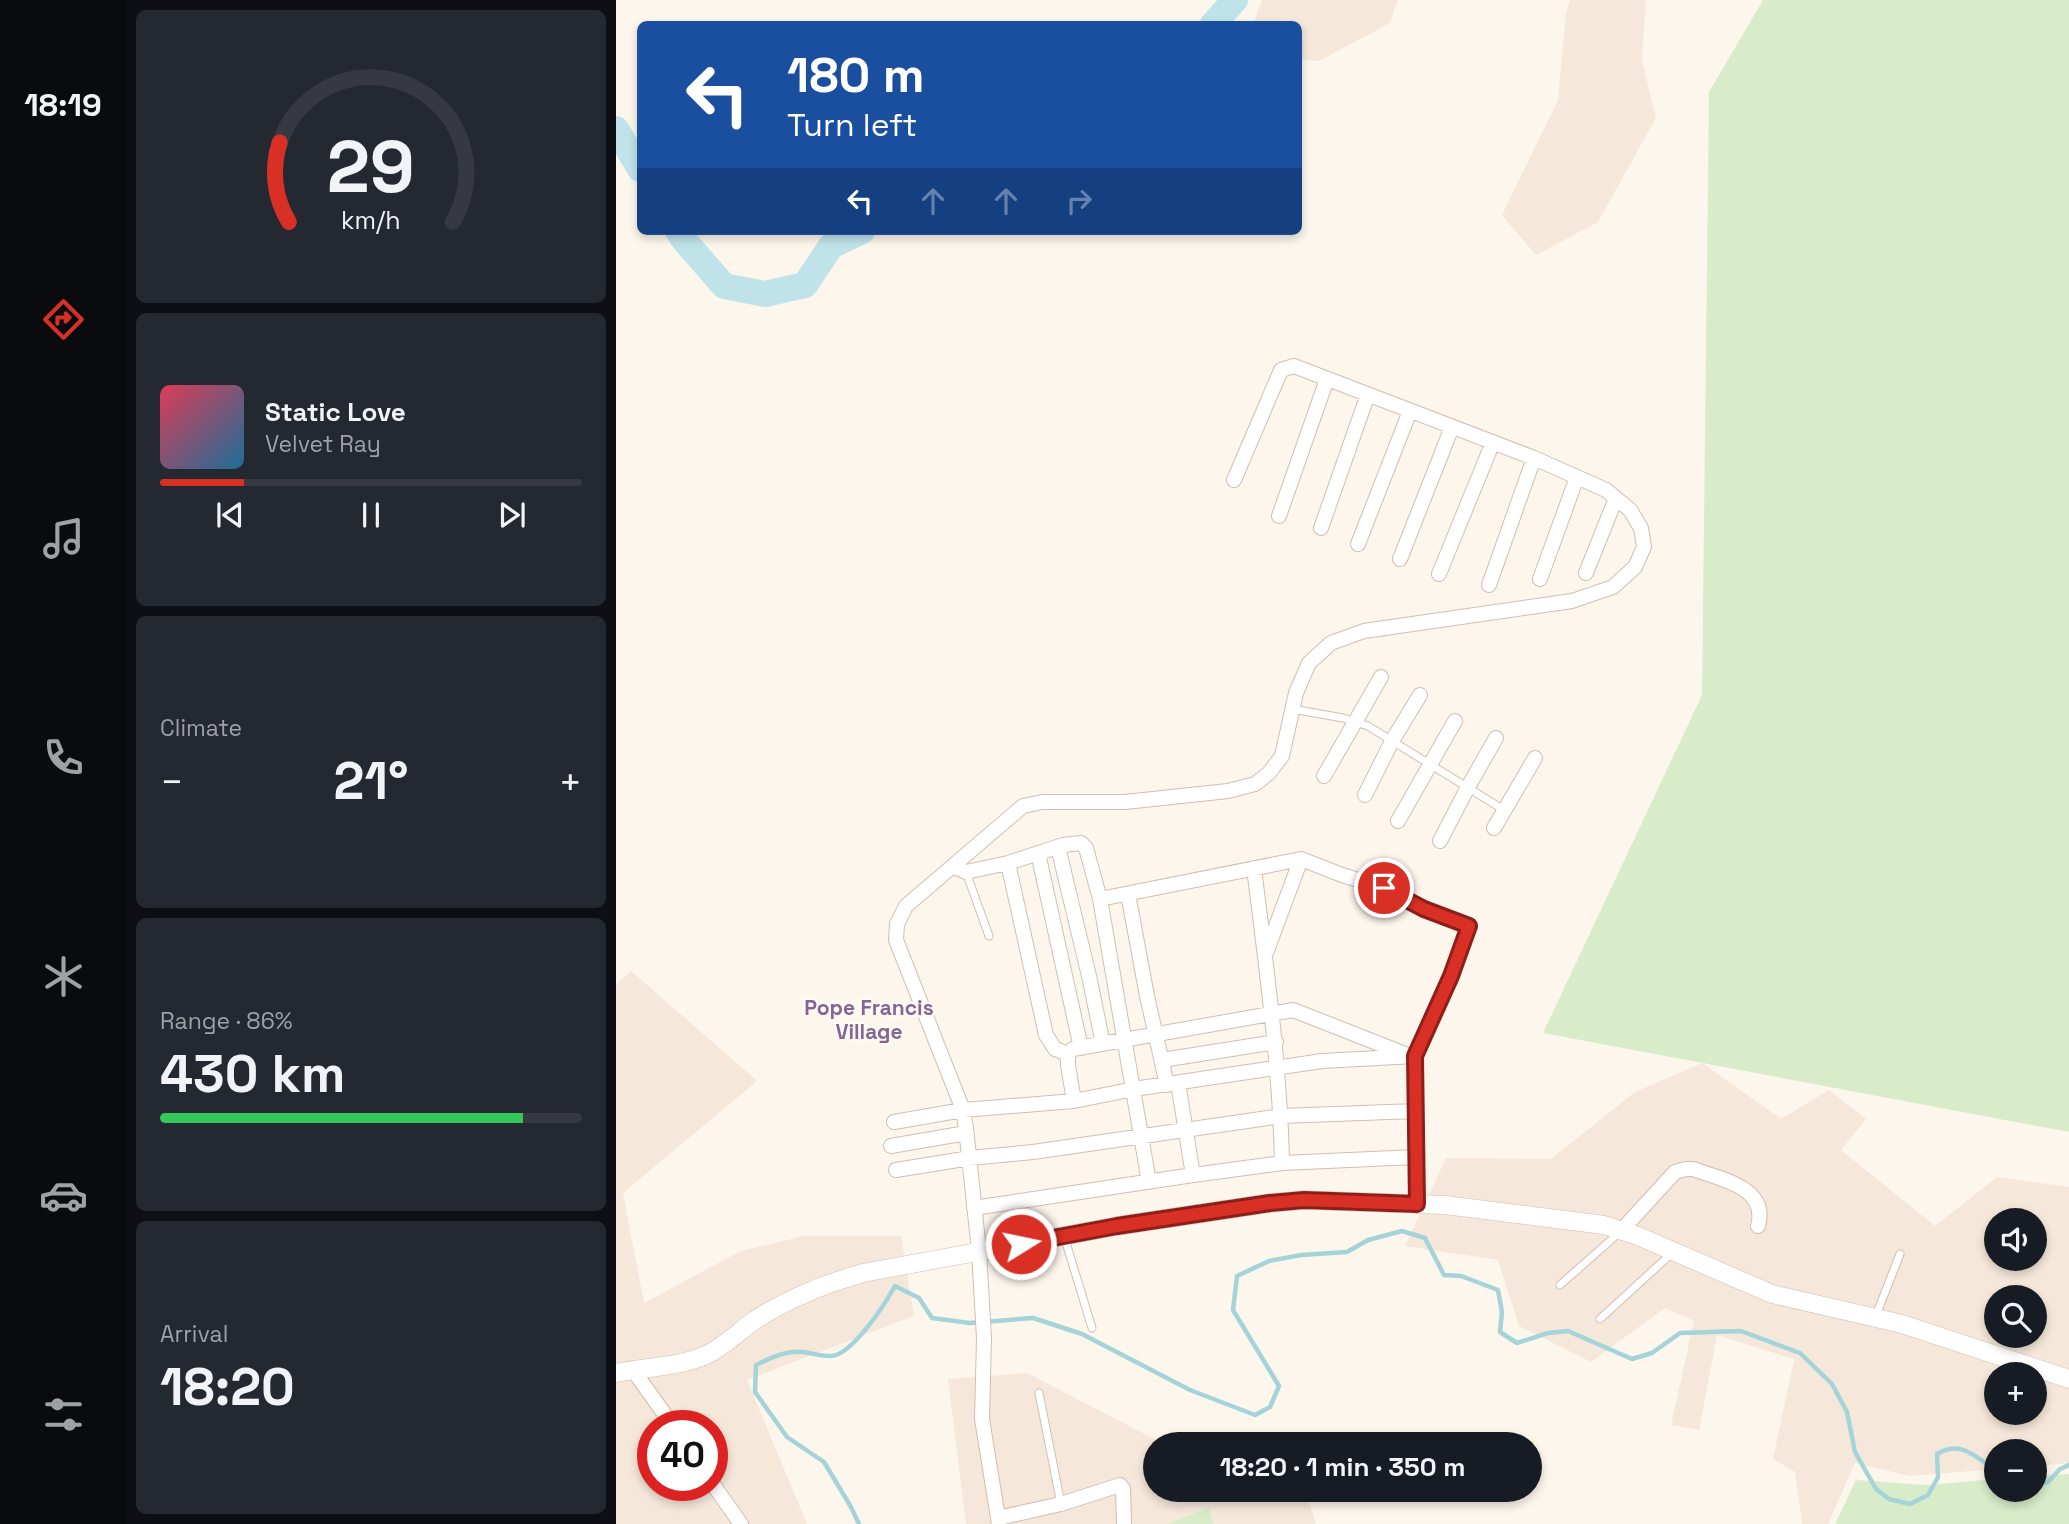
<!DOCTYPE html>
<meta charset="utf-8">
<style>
:root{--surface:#171b24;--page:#242831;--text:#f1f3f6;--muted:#9ea1a6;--line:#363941;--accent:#d93025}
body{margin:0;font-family:"Space Grotesk",sans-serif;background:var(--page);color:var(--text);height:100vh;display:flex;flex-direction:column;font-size:26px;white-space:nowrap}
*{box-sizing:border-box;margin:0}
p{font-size:23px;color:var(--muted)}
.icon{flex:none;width:38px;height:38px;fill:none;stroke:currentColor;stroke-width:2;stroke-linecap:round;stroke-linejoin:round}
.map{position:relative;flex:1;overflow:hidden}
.drawer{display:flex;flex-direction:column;gap:10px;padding:10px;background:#0d0f14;width:490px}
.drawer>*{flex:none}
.guide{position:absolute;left:21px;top:21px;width:665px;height:214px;border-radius:10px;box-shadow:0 4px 10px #0003;background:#1a4fa0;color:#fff;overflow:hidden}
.buttons{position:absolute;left:1368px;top:1208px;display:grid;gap:14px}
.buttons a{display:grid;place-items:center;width:63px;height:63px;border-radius:50%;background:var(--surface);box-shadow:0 4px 10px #0003;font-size:35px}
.speed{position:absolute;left:21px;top:1410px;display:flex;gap:14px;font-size:35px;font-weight:700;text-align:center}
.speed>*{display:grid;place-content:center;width:91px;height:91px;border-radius:50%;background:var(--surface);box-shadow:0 4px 10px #0003;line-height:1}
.speed .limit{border:10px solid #d22;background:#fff;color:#111}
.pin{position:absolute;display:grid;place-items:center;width:60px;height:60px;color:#fff;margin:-30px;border:4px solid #fff;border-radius:50%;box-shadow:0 2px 7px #0007}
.me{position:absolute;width:77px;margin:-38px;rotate:80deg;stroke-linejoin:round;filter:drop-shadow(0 0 5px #0008)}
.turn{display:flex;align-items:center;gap:24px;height:147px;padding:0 35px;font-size:32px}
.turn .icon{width:91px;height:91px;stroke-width:2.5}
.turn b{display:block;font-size:49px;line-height:60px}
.lanes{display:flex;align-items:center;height:66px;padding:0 35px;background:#0003;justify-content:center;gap:35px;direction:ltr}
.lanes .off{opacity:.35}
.big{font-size:52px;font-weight:700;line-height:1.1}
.drawer .card{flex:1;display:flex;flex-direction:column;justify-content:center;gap:10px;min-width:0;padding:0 24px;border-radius:10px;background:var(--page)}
.drawer .dial{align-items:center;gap:0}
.dial svg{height:182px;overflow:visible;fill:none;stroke:var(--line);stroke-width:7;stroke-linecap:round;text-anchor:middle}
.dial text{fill:var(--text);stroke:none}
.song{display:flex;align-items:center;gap:21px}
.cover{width:84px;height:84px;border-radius:10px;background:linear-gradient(135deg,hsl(350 70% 55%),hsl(200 70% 35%))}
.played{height:7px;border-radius:4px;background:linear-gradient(90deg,var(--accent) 20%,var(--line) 20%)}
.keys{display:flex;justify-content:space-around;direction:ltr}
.heat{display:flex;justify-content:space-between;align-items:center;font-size:38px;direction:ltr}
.charge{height:10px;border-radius:5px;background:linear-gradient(90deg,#34c759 86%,var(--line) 0)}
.trip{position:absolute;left:527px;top:1432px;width:399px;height:70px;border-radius:35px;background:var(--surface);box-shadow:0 4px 10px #0003;font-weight:700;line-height:70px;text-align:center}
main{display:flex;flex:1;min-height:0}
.tabs{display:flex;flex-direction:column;width:126px;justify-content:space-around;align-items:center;background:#090b0e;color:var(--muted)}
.tabs .icon{width:49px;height:49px}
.tabs .active{color:var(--accent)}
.tabs b{font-size:32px;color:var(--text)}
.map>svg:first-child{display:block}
.residential{fill:#f5e8da;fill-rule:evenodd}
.green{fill:#d8ecc9}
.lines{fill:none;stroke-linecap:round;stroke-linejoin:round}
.stream{stroke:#a5d3da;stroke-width:4.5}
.river{stroke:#bfe3e8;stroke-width:26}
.service-casing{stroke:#d1beb0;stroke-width:9}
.minor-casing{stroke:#d1beb0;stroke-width:16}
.tertiary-casing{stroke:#d1beb0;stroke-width:19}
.service{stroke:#fff;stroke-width:7}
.minor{stroke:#fff;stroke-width:14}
.tertiary{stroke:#fff;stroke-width:18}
.route-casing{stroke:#8d1f18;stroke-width:18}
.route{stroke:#d93025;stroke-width:12}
.labels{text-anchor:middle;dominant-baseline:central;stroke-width:5;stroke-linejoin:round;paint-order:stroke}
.neighbourhood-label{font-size:21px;font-weight:bold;fill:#846695;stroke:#fffaf3}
</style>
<main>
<nav class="tabs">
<b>18:19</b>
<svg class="icon active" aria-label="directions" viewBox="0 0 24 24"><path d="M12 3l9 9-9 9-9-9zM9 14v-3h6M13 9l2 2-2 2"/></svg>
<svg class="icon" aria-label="music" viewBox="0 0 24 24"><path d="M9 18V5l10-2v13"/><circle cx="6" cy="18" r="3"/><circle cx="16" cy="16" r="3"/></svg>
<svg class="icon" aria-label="phone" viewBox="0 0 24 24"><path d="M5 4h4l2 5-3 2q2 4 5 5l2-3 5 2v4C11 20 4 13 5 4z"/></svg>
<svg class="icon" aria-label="climate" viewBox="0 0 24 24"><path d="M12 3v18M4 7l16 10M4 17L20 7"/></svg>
<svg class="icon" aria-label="car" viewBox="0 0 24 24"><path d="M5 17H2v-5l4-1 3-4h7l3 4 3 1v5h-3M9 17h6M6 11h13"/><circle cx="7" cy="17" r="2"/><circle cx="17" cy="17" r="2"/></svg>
<svg class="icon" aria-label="filters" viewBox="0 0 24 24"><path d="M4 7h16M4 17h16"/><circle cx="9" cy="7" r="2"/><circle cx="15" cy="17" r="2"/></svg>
</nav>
<section class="drawer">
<div class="card dial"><svg viewBox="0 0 100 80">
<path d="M14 69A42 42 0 1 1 86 69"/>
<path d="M14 69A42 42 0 0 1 10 34" stroke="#d93025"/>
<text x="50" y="56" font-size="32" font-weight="700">29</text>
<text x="50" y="72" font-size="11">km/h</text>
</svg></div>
<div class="card">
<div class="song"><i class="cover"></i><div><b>Static Love</b><p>Velvet Ray</p></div></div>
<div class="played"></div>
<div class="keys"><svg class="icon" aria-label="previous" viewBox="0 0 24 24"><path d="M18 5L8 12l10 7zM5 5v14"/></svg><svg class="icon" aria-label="pause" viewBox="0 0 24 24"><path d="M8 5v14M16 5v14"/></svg><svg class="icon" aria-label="next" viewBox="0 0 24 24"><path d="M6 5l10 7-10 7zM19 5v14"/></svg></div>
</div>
<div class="card"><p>Climate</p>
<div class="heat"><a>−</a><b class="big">21°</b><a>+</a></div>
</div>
<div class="card"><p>Range · 86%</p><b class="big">430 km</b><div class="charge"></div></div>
<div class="card"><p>Arrival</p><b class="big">18:20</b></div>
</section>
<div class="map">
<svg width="1453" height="1524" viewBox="0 0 1453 1524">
<rect width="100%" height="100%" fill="#fdf6ec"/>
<path class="residential" d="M646 0H782L774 23 703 61 683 60 682 24H637Z
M954 0H1030L1026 60 1040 118 982 222 920 255 886 215 942 100 950 12Z
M15 971 141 1081 7 1193 28 1303 125 1251 187 1236H285L298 1316 131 1380 191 1524H0V984ZM37 1426H96V1486H37Z
M1086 1063 1165 1119 1213 1090 1250 1119 1225 1150 1319 1226 1381 1177 1453 1187V1463L1419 1466V1451H1381V1469L1294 1476 1239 1463 1212 1524H1186L1179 1472 1157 1459 1178 1359 1101 1335 1083 1430 1055 1425 1078 1321 1049 1308 975 1362 903 1326 882 1260 789 1246 830 1158 935 1159 1019 1092ZM1381 1220H1419V1258H1381ZM1381 1297H1419V1335H1381ZM1381 1374H1419V1412H1381Z
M411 1373 548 1444H539V1489H689L700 1524H350L332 1379Z"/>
<path class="green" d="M1147 0H1453V1132L927 1033 1086 695 1093 92Z
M1453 1474V1524H1219L1240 1480 1310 1485 1381 1479V1489H1419V1476Z
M593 1508 598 1524H551Z"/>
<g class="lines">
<path class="stream" d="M1419 1484 1432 1482 1444 1469 1453 1465
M243 1524 235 1507 208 1462 171 1437 139 1392 140 1365C154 1358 171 1350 187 1352 196 1353 205 1356 214 1356 235 1357 269 1304 279 1286L303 1298 316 1318 354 1323 417 1318 466 1334 574 1390 639 1415 654 1407 663 1386 617 1310 621 1276 653 1261 685 1255 731 1252 752 1240 786 1231 809 1238 828 1275 845 1276 882 1290 886 1312 884 1332 901 1343 932 1333 952 1331 1016 1359 1036 1353 1064 1333 1125 1331 1184 1353 1216 1384 1231 1412 1239 1452 1260 1489 1273 1499 1294 1504 1312 1495 1322 1477 1321 1454C1346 1439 1359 1458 1381 1470"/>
<path class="river" d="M597 24 619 0
M0 129 24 169
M62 231 68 240 108 286 149 294 189 285 215 246 246 231"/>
<g class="service-casing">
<path id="service" d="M676 709 727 718 752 726 888 810
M350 872 373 936
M448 1236 476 1328
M944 1285 1004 1232
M1259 1318 1284 1254
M984 1319 1056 1253
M423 1393 445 1504"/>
</g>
<g class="minor-casing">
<path id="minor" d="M663 516 711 379
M705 528 752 394
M742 544 794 411
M784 559 836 427
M970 573 1000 498
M823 574 877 442
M924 579 961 477
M873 585 918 458
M708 776 765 677
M749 795 776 741 804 695
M782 821 839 721
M878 828 919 758
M824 841 852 787 880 738
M442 847 473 976 487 1044
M422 853 465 1048
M392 863 430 1035 439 1049 452 1054
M337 866 350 872 392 863 447 845 465 843 470 848 484 899 533 1182
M638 868C650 966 664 1064 666 1163
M512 894 531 996 551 1085
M484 899 685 859 726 875 768 888 808 909 853 926 835 976 799 1056 801 1204
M650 953 685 859
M546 1060 660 1042
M562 1083 577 1175 666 1163 800 1157
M458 1101 452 1065V1054L457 1049 677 1010 789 1054
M278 1122 347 1110 458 1101 518 1089 706 1061 799 1056
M275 1146 350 1133
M280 1170 354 1158 417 1152 665 1116 800 1111
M358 1208 577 1175
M1005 1231 1059 1172 1070 1169H1077C1104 1179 1153 1187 1142 1226
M17 1370 57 1426
M96 1483 125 1524
M382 1518 445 1504 504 1485 507 1489 508 1524
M383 1524 366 1419 368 1338 363 1251 350 1128 347 1110 280 940 281 924 290 906 407 806 426 802H509L612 791 639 784 653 773 666 756 680 693 693 663 715 643 748 631 956 601 997 587 1019 567 1028 547 1025 528 1014 510 990 490 918 458 678 366 665 370 618 480"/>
</g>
<g class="tertiary-casing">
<path id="tertiary" d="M0 1373C29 1367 63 1367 90 1355 108 1347 123 1331 139 1320 173 1298 208 1284 247 1273L501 1226 654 1203 688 1200 829 1205 988 1225 1022 1236 1156 1294 1286 1324 1453 1379"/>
</g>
<use href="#service" class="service"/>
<use href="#minor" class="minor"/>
<use href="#tertiary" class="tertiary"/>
</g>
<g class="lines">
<g class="route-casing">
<path id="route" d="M405 1244 501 1226 654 1203 688 1200 801 1204 799 1056 835 976 853 926 808 909 768 888"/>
</g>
<use href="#route" class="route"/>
</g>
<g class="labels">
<g class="neighbourhood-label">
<text x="253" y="1007">Pope Francis<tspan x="253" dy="24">Village</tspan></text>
</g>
</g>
</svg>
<div class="buttons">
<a><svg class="icon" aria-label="sound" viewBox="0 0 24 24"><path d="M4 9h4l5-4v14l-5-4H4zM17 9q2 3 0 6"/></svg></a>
<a><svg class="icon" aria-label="search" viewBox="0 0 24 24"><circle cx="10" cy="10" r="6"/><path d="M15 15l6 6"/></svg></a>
<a>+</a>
<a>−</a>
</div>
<div class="speed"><div class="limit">40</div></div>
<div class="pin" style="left:768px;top:888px;background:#d93025"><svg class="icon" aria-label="arrive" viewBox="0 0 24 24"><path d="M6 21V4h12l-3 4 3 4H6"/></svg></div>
<svg class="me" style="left:405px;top:1244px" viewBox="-20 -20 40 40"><circle r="17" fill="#d93025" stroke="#fff" stroke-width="3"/><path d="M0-11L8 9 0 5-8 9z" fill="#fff"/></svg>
<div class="trip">18:20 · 1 min · 350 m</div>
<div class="guide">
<div class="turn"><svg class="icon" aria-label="left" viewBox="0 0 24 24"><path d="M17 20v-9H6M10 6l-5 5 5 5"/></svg><div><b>180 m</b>Turn left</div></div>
<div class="lanes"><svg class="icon" aria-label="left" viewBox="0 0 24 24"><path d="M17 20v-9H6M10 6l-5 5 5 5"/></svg><svg class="icon off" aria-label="ahead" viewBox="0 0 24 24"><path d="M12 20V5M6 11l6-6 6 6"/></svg><svg class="icon off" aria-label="ahead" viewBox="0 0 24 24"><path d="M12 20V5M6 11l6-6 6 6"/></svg><svg class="icon off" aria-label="right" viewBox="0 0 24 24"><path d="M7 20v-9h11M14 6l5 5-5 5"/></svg></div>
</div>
</div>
</main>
